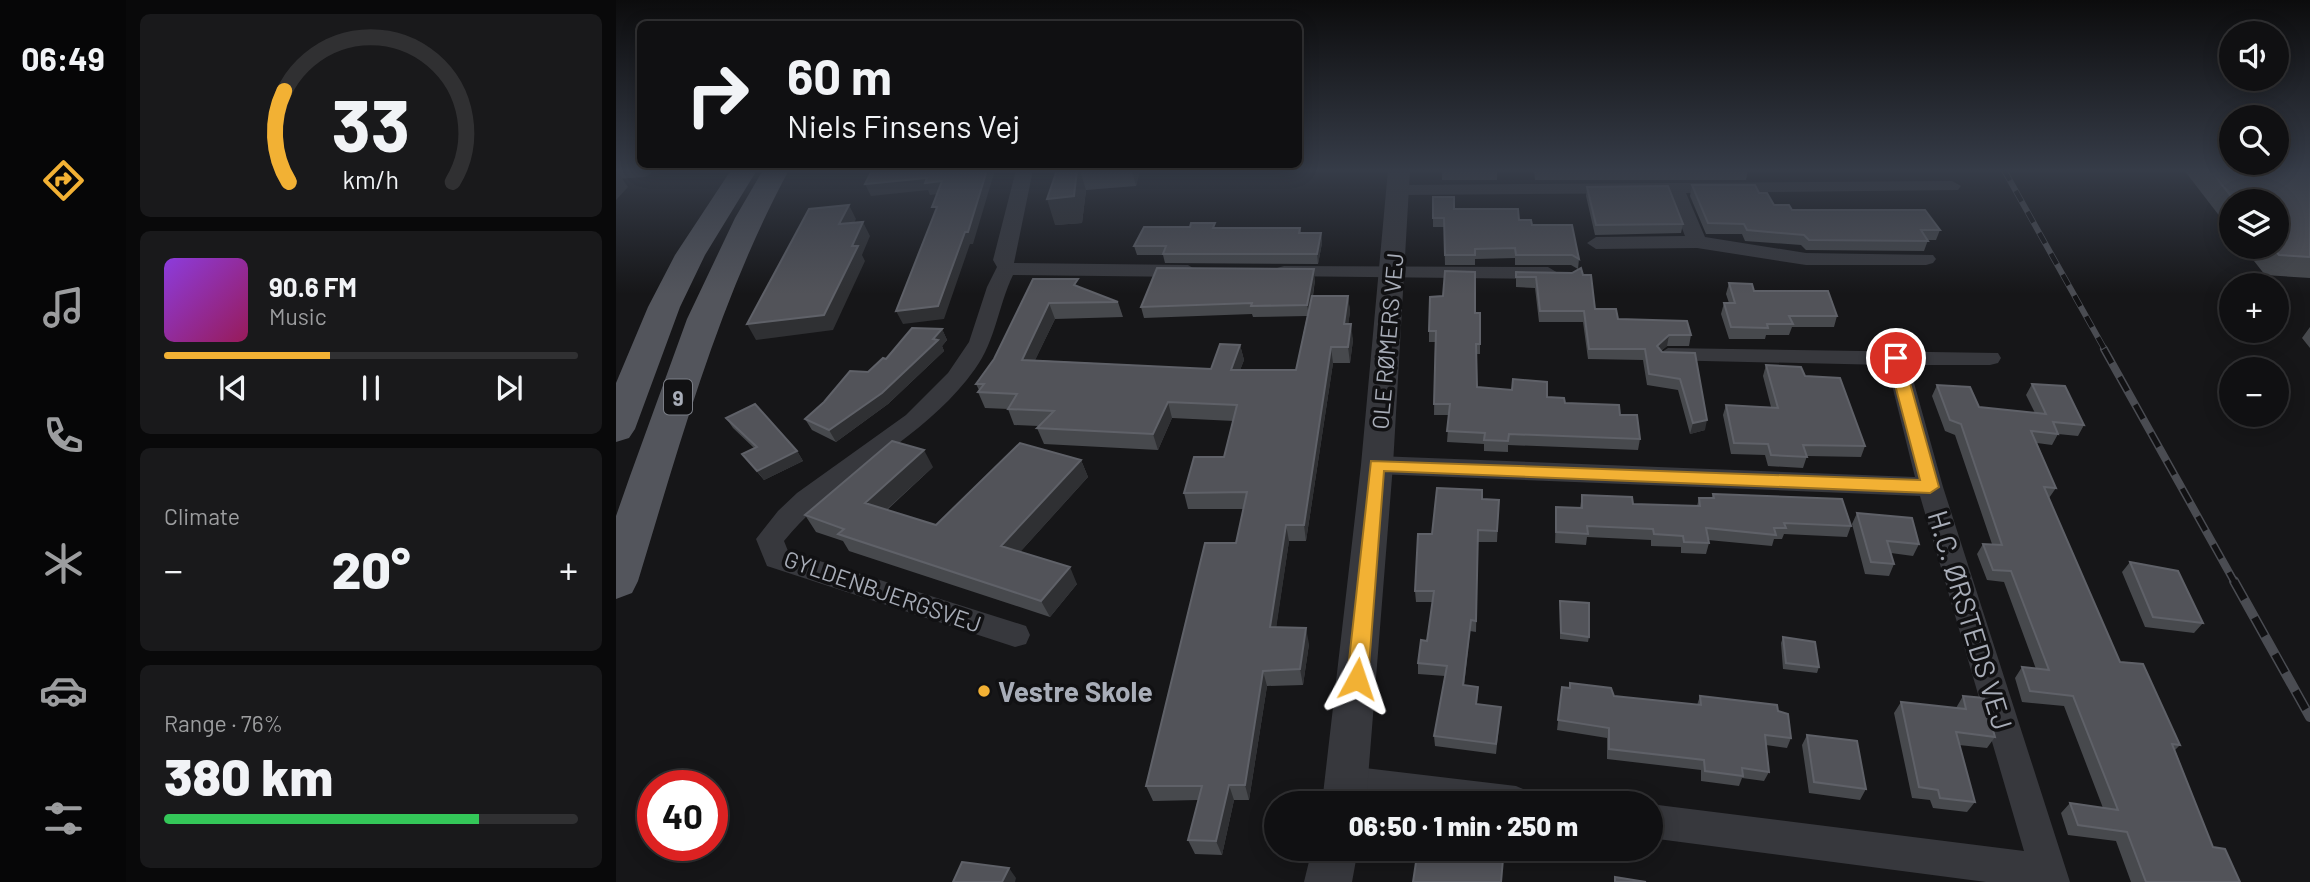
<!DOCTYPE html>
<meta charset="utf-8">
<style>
:root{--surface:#101012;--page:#19191b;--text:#f1f3f6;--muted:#9c9d9f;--line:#303032;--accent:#f2b134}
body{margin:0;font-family:Barlow,sans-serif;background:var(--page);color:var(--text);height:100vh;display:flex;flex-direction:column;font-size:26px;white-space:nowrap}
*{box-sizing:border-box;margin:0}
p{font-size:23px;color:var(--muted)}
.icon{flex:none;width:38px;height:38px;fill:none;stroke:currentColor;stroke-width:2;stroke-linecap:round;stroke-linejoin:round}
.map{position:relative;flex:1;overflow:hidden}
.drawer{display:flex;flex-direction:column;gap:14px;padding:14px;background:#09090a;width:490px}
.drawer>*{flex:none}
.top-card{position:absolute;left:21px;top:21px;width:665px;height:147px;border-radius:10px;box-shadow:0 4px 18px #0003,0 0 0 2px var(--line);background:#101012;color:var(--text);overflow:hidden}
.buttons{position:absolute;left:1603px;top:21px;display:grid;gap:14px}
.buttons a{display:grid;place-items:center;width:70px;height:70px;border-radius:50%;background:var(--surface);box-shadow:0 4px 18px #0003,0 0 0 2px var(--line);font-size:35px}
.speed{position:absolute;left:21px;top:770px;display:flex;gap:14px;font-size:35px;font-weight:700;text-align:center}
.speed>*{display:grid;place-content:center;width:91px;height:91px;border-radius:50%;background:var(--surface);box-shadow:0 4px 18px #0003,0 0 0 2px var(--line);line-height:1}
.speed .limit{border:10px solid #d22;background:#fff;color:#111}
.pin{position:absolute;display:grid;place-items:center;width:60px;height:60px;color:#fff;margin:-30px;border:4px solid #fff;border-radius:50%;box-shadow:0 2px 7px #0007}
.me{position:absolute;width:77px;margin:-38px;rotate:5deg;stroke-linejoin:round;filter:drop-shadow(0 0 5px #0008)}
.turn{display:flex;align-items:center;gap:24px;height:147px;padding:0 35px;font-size:32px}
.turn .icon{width:91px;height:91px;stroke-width:2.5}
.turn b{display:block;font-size:49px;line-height:60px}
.big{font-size:52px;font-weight:800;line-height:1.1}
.drawer .tile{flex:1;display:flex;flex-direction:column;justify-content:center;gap:10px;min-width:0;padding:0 24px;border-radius:10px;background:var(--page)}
.drawer .dial{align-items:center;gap:0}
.dial svg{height:182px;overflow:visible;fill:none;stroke:var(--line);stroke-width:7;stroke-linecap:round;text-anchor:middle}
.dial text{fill:var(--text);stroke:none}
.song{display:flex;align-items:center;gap:21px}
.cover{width:84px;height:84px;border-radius:10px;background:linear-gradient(135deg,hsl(270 70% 55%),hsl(330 70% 35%))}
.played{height:7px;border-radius:4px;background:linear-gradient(90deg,var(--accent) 40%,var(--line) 40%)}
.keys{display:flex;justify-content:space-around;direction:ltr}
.heat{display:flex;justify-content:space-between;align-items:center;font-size:38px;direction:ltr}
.charge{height:10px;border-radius:5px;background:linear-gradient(90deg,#34c759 76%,var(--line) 0)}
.trip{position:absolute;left:648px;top:791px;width:399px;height:70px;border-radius:35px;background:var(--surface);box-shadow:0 4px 18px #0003,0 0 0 2px var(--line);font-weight:800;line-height:70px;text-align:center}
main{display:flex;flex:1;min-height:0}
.dock{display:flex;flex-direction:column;width:126px;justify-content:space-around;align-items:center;background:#060607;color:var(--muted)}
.dock .icon{width:49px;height:49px}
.dock .current{color:var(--accent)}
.dock b{font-size:32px;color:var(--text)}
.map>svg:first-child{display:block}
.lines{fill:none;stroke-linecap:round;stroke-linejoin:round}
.minor{fill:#37383d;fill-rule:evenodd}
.tertiary{fill:#37383d;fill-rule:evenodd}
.primary{fill:#53555c;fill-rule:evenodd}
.rail-far2-casing{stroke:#4a4c52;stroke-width:6}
.rail-far1-casing{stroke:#4a4c52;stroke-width:8}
.rail-casing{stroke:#4a4c52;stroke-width:10}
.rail-far2{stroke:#111113;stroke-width:4.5;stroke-dasharray:12;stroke-linecap:butt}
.rail-far1{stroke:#111113;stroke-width:5;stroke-dasharray:16;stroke-linecap:butt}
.rail{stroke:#111113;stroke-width:7;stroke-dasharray:21;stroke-linecap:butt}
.wall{fill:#47494d}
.shaded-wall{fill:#2f3033}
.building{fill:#525359;stroke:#5f6168;stroke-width:2}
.route{fill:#f2b134;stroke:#9d7322;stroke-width:2}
.poi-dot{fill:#f2b134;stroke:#111113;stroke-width:2.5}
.labels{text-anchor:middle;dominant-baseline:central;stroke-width:7;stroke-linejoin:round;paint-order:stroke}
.shield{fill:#111113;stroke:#7b7e86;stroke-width:2}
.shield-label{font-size:21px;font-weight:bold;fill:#a8adb8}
.street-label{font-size:23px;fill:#a8adb8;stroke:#111113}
.near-street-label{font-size:28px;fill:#a8adb8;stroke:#111113}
.near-poi-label{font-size:28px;font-weight:bold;fill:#a8adb8;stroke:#111113;text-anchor:start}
</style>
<main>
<nav class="dock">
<b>06:49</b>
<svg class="icon current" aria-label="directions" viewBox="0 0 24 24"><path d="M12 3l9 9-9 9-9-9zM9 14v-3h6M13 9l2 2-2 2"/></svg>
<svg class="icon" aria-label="music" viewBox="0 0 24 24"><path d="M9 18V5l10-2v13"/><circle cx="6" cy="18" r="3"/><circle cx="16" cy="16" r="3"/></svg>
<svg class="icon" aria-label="phone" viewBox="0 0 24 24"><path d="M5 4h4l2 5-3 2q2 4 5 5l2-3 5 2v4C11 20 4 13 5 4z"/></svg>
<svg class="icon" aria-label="climate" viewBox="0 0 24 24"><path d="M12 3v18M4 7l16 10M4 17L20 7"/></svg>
<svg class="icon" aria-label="car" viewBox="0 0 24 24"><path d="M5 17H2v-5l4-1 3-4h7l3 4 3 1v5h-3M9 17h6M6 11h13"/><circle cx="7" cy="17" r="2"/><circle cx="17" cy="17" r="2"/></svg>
<svg class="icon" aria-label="filters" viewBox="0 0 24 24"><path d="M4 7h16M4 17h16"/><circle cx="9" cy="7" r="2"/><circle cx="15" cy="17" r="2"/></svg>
</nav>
<section class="drawer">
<div class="tile dial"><svg viewBox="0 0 100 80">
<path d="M14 69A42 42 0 1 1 86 69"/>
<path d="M14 69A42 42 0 0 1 12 29" stroke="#f2b134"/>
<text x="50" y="56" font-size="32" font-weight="700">33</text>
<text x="50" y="72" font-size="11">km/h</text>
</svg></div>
<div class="tile">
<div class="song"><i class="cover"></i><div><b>90.6 FM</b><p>Music</p></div></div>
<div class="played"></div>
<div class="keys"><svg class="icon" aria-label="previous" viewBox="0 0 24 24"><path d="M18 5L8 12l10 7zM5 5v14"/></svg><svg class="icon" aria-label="pause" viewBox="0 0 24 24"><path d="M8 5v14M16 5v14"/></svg><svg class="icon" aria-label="next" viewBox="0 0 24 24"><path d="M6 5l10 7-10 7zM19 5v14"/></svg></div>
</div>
<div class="tile"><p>Climate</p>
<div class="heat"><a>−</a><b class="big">20°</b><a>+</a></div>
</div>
<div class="tile"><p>Range · 76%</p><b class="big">380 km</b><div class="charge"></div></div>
</section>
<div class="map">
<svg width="1694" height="882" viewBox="0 0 1694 882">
<rect width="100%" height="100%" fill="#161618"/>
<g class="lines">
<path class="minor" d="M400 170H417L398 263 572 265 582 271 572 277 397 275C382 306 380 340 359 369 308 441 223 473 168 541L172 551 410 626 414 635 410 644 399 647 151 566 140 539 162 511 181 493 290 415 332 373 353 342 371 287 381 267 377 260Z
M1336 181 1345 186 1342 190 1070 193 1089 237 1190 253 1317 255 1320 259 1317 263 1310 265H1190L1081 248 980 249 971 243 980 237 1069 236 1052 193 783 195 774 190 783 185Z
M668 266 932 267 942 273 932 279 661 276 658 272 661 268Z
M1052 348 1382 353 1385 358 1382 363 1374 365H1293L1327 487 1454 882H1370L1034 838V804L1408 851 1304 496 761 474 752 471 748 465 752 459 761 456 1299 477 1271 365 1044 360 1041 355Z
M732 766 900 786 912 791 917 803C868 805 763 810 720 793L715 782 720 771Z"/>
<path class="tertiary" d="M0 170H40L29 177 0 179Z
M772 170H794L777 465 750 803H706L745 465Z
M696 849H742L736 882H688Z"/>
<path class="primary" d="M115 170H141L89 255 64 307 19 429 13 438 0 442V383L32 307 59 255Z
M147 170H173C103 300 65 440 22 581L16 593 0 599V516L14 476 71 319 119 218Z"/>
<g class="rail-far2-casing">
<path id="rail-far2" d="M1388 170 1489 350"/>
</g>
<g class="rail-far1-casing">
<path id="rail-far1" d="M1488 349 1619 583"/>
</g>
<g class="rail-casing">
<path id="rail" d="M1618 581 1694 717"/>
</g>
<use href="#rail-far2" class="rail-far2"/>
<use href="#rail-far1" class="rail-far1"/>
<use href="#rail" class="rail"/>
</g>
<path class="wall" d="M441 170H524L520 186 470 190 466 223 439 225Z
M826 170H881V180H826Z
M918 170H1132L1130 180H919Z
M1568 170H1694V278L1649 275 1627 247H1661V201H1615V231Z
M1076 185 1143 193 1158 205 1176 210 1324 230 1320 240H1312L1308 251 1190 250 1185 245 1129 241 1126 234H1090L1074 196Z
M971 187 1067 224 1065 233 979 235 970 196Z
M817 197 838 209 903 220 916 225 963 259 962 269 967 275 979 309 1002 319 1075 335 1073 346H1051L1045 351 1046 352 1079 353 1089 430 1074 434 1062 390 1031 385 1027 360 972 359 967 322H923L919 288 900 287V272L956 273 962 269 955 265H899V258L859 259V265H829L828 227H817Z
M600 228H684L685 233H705L706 243 702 264 549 263 547 255H521L518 246Z
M417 279 464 287 502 302 507 317 439 319 419 360 595 369 624 345 628 360 624 370H680L691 316 637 317 636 314 528 318 525 307 699 280 697 296H732L734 312 732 324 737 340 734 363H717L690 541H673L660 627 693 644 687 685 651 686 633 800H618L606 855 579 854 572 840 582 800 537 801 530 786 620 543 628 509H572L568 493 608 457 618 421 556 418 542 450 428 444 421 428 422 426 398 425 392 409 369 408 362 392 363 390 360 384 378 359Z
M1113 283 1221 316 1218 327H1176L1173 335H1150L1149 339H1113L1105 314 1108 303H1113L1110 294Z
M859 313H864V354H860L861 387 931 397 949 403 1004 415 1024 439 1022 450 892 445V452L868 451V444L831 442 833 415H818L819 342H813V331Z
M1694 327V348L1686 338Z
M326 329 331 340 326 346 328 351 272 404 220 442 196 430 189 419 270 359Z
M1150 365 1189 376 1249 446 1245 457 1191 456 1187 468 1152 466 1149 455 1115 454 1107 415 1110 405 1155 407 1147 376Z
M1416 384 1468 425 1462 436 1442 434 1436 445 1421 443 1440 488 1433 498 1504 662 1564 745 1559 750 1597 847 1624 882H1515L1500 841 1452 835 1445 813 1454 803 1487 808 1448 706 1406 702 1399 678 1406 667 1420 669 1388 582 1371 580 1361 554 1367 544H1376L1339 435 1329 431 1316 396 1321 385 1363 407 1419 413 1410 395Z
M110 418 181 451 187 461 148 480 126 454 138 448 117 428Z
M465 460 472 477 404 552 461 584 434 617 233 551 227 541 200 532 189 515 317 467 271 510 320 525Z
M1097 494 1235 526 1231 537 1168 534 1166 539H1158L1156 546 1092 540 1093 543 1090 554 1065 553V547L1035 546V540L971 537 970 545 939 543 940 507 964 508 966 495 1017 504 1081 506 1083 498H1096Z
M866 499 883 500 881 542H862L860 632 854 631 848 685 862 687 861 704 885 707 880 754 819 746 818 736 829 676 802 674V663L811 641 817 602H800L799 591 816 534Z
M1241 513 1303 544 1297 556 1275 553 1278 564 1273 576 1249 574 1236 524Z
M1514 562 1587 623 1578 633 1529 627 1506 572Z
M944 601 973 637 972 642 944 639Z
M1167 637 1203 667 1201 673 1167 669 1165 643Z
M946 687 998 696 1081 705 1084 696 1162 711 1175 738 1171 748 1150 745 1153 772 1148 781 1126 778 1123 786 1085 781V770L991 759V738L941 730Z
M1347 696 1379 737 1371 748 1343 745 1359 802 1351 812 1317 808 1314 800 1296 798 1278 713 1285 702 1340 708Z
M1191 735 1250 789 1244 800 1193 793 1186 745Z"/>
<path class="shaded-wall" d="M0 170 12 187 0 200Z
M371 170H379L357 244H354L328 319 287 324 280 311Z
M461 170H464L470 190 466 223 439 225 431 199Z
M516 170H524L520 186Z
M311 178 326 181 330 193 314 195 312 190 255 196 249 184Z
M233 205 240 219 231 239 223 224Z
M247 222 254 236 246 255 249 261 217 330 140 340 131 324 236 246Z
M705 233 706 243 702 264 701 254Z
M698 269 699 280 693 316 691 305Z
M732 296 734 312 730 340 728 324Z
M433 303 439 319 412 375 406 360Z
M735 324 737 340 734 363 732 347Z
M326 329 331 340 326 346 328 351 272 404 220 442 213 430 317 339Z
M1053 335 1051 346 1039 356 1041 346Z
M624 345 628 360 618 386 615 370Z
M715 347 717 363 690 541 688 525Z
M552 402 556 418 542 450 537 434Z
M1091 420 1089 430 1074 434 1077 423Z
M308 450 317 467 259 520 249 503Z
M181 451 187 461 148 480 141 471Z
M465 460 472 477 394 563 385 546Z
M670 525 673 541 658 643 654 627Z
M454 567 461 584 434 617 425 601Z
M855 620 854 631 847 696V685Z
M690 628 693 644 687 685 684 669Z
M647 671 651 686 633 800 629 785Z
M613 785 618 800 606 855 600 841Z
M393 868 400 878 399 882H386Z"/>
<path class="building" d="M256 170H371L352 232H349L322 306 280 311 321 207H316L326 181 309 183 311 178 249 184Z
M441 170H461L458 196 431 199Z
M1594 170H1694V257L1663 255 1656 247H1661V201H1619Z
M1076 185H1139L1143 193H1151L1158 205H1173L1176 210H1309L1324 230H1305L1312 241 1193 240 1188 235 1131 230 1128 224 1092 223Z
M1052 186 1067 224 980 225 971 187Z
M817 197H838V209H902L903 220H915L916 225H956L963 259 956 255H900L899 248 859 249V255H829L828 218H817Z
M233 205 223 224 247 222 236 246H242L208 315 131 324 193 209Z
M575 223H599L597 228H684L683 233H705L701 254H547L550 246H518L528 227H574Z
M541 268 698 269 691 305 635 306 636 303 525 307Z
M965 268 967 275H975L979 309H1000L1002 319 1071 321 1075 335H1053L1041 346 1046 352 1079 353 1091 420 1077 423 1064 379 1033 374 1029 349H973L968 311H924L920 277H900V272L956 273Z
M829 271 859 272V313H864V344H860L861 387 896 390 897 379 931 382V397L948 398 949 403 1003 405 1004 415H1021L1024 439 893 434 892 441 868 440 869 433 831 431 834 404H818L820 331H813L814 297 827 296Z
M417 279H462L458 285 502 302 433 303 406 360 595 369 604 344 624 345 615 370H680L696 296H732L728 324H735L732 347H715L688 525H670L654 627 690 628 684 669 647 671 629 785H613L600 841 572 840 586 786H530L589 543H620L631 492 568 493 578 457H608L621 405 552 402 537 434 421 428 438 411 392 409 401 394 362 392 368 384H360L378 359Z
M1113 283 1136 284 1138 291H1212L1221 316H1173L1177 324H1151L1152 328 1115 327 1108 303H1119Z
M296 328 326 329 317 339 322 340 266 393 213 430 189 419 208 402 234 371 252 372 267 358 270 359Z
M1150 365 1185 367 1189 376 1224 378 1249 446 1187 445 1191 457 1155 455 1152 444 1118 443 1110 405 1162 408Z
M1416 384 1449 386 1468 425 1437 422 1442 434 1415 431 1440 488 1428 487 1504 662 1527 664 1564 745 1556 744 1597 847 1609 849 1624 882H1530L1511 832 1462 825 1454 803 1502 810 1457 696 1414 691 1406 667 1433 670 1395 571 1377 570 1367 544 1386 545 1345 424 1334 420 1321 385 1354 387 1363 407 1430 414Z
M139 404 181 451 141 471 126 454 141 447 110 418Z
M276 441 308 450 249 503 320 525 404 443 465 460 385 546 454 567 425 601 222 534 228 529 189 515Z
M821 488 866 490V499L883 500 881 531 862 530 860 621 855 620 847 685 862 687 860 704 885 707 880 744 818 736 831 666 802 663 805 640 811 641 818 591H799L802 534H816Z
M1097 494 1226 499 1235 526 1168 523 1170 528H1158L1160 535 1090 528 1093 543 1068 542 1067 536 1038 534 1037 529 971 526 972 534 940 532V507L966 508V495L1016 497 1017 504 1084 506 1083 498H1098Z
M1241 513 1296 518 1303 544 1271 541 1278 564 1255 562Z
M1514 562 1562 571 1587 623 1537 617Z
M944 601 973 603V637L945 633Z
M1167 637 1199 642 1203 667 1170 663Z
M954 683 995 688 998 696 1085 705 1084 696 1161 705 1162 711 1172 714 1175 738 1149 735 1153 772 1126 768 1127 776 1089 771 1088 760 993 749V728L942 720 946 687 954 688Z
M1347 696 1368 698 1379 737 1340 732 1359 802 1324 798 1322 790 1303 787 1285 702 1350 709Z
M1191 735 1241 741 1250 789 1198 782Z
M802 849H865L864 856 887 859 885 882H797Z
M346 862 393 868 386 882H337Z
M999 877 1030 882H999Z"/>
<linearGradient id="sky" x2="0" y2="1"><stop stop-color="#0c0c0d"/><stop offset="0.58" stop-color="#363c48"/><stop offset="1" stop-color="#363c48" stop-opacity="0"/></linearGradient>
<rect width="1694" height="294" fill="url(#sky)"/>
<path class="route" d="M1280 353 1287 358 1323 487 1314 493 768 471 752 679 749 686 741 688 734 686 731 679 755 461 1304 480 1272 358Z"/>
<circle class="poi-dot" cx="368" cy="691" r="7"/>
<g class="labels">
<rect class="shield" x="48" y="379.5" width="28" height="35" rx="5"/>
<g class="shield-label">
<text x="62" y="397">9</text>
</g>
<g class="street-label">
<text transform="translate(771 341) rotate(-85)">OLE RØMERS VEJ</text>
<text transform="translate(267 591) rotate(19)">GYLDENBJERGSVEJ</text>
</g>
<g class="near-street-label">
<text transform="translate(1355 620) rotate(73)">H.C. ØRSTEDS VEJ</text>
</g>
<g class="near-poi-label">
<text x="382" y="691">Vestre Skole</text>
</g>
</g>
</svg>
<div class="buttons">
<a><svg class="icon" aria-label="sound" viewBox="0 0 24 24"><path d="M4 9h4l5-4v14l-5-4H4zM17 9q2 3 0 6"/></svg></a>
<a><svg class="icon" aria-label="search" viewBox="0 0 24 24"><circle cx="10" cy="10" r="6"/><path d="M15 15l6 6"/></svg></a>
<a><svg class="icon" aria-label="layers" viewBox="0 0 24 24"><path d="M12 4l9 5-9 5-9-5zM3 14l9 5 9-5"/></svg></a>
<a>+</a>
<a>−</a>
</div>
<div class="speed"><div class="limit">40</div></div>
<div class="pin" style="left:1280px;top:358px;background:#d93025"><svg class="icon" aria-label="arrive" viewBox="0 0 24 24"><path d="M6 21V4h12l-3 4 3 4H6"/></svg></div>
<svg class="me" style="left:741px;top:679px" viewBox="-20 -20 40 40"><path d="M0-17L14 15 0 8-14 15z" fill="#f2b134" stroke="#fff" stroke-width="4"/></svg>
<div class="trip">06:50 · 1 min · 250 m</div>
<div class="top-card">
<div class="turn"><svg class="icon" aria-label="right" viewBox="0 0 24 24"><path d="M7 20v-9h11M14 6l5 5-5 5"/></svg><div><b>60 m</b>Niels Finsens Vej</div></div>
</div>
</div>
</main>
